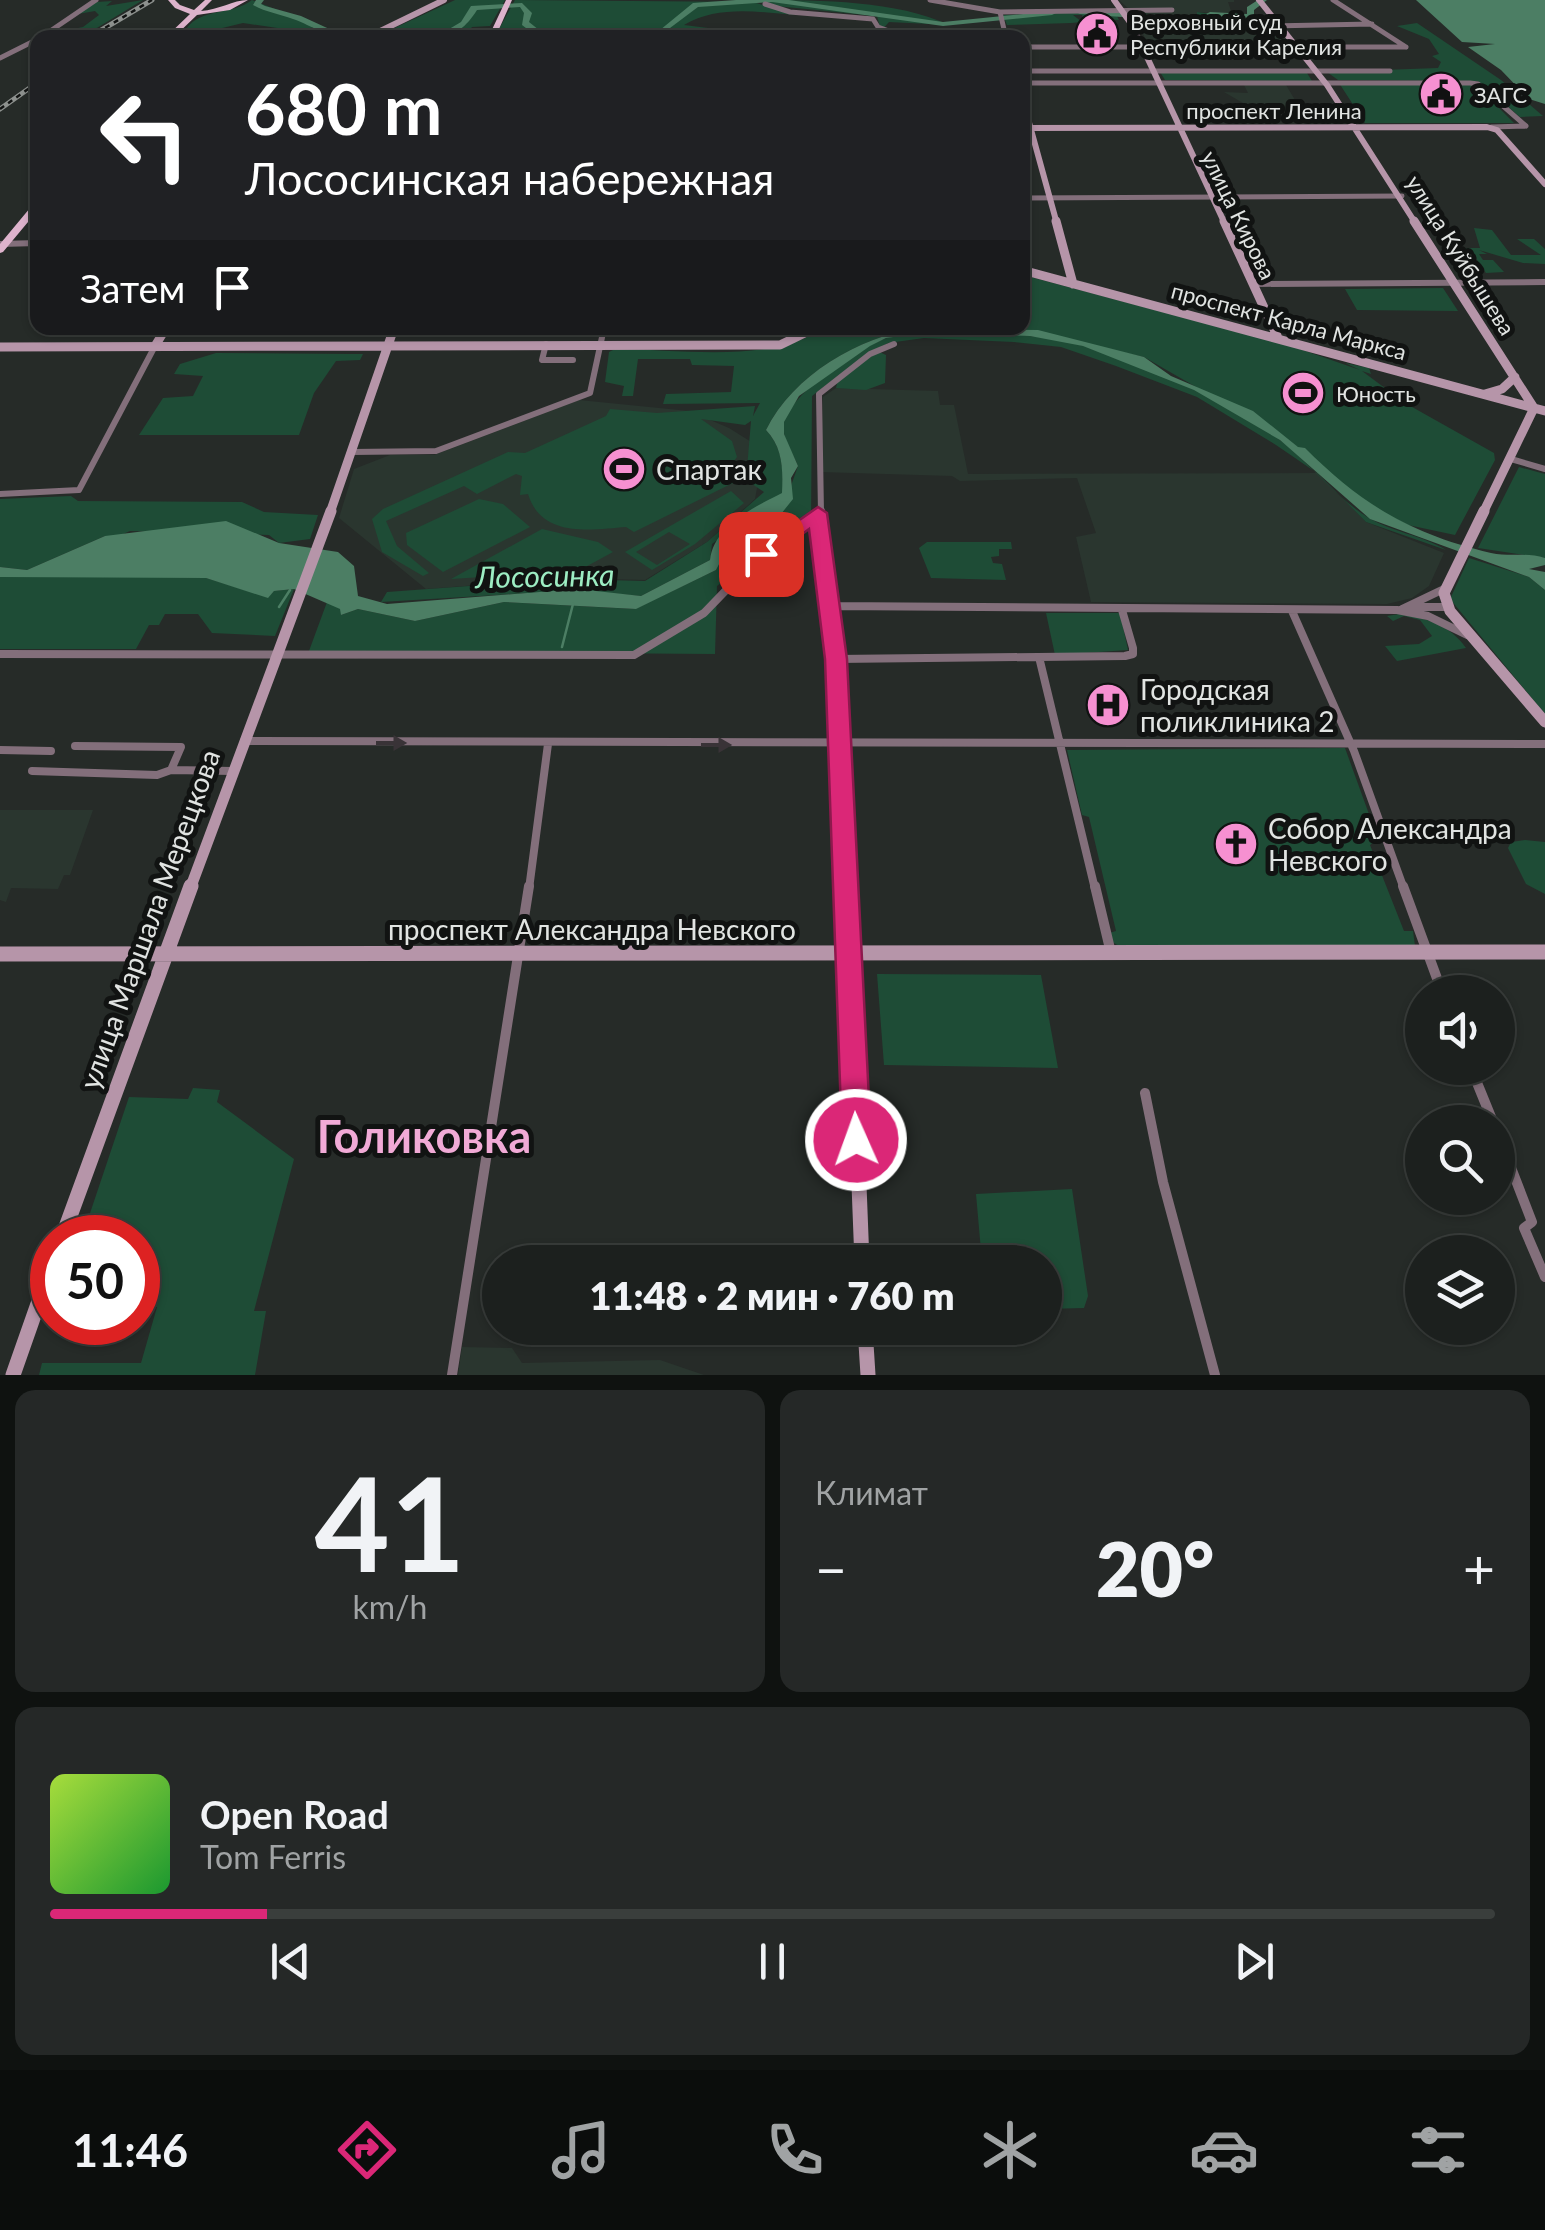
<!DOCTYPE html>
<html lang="ru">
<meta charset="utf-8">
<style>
:root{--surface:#1c201e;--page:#252827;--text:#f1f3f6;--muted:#a0a3a4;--line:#3a3e3c;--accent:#db2777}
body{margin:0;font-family:Lato,sans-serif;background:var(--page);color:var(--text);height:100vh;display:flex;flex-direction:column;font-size:38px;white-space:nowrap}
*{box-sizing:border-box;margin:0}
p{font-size:32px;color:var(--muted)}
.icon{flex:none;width:55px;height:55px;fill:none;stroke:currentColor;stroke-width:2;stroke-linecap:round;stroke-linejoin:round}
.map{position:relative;height:1375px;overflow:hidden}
.drawer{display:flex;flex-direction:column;gap:15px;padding:15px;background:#0f1210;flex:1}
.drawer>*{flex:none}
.hud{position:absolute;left:30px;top:30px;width:1000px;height:305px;border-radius:20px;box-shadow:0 2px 8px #0004,0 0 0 2px var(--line);background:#202124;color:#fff;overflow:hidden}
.fabs{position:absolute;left:1405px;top:975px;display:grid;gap:20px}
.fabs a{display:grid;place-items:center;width:110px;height:110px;border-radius:50%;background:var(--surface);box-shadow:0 2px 8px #0004,0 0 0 2px var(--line);font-size:50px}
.speed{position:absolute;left:30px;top:1215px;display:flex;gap:20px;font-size:50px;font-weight:700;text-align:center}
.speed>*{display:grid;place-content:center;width:130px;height:130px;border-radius:50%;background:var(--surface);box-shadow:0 2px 8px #0004,0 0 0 2px var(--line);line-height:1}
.speed .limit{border:15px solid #d22;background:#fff;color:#111}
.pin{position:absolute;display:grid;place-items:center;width:85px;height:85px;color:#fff;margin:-42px;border-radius:20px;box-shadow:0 5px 15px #0006}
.me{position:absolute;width:110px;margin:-55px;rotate:358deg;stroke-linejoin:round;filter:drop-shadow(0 0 8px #0008)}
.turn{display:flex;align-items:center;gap:35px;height:210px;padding:0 50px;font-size:45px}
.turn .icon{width:130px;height:130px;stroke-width:2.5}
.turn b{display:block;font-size:70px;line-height:85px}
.then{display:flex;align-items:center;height:95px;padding:0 50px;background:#0003;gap:20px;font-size:38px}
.big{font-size:75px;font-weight:800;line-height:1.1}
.drawer .widget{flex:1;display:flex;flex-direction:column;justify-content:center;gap:15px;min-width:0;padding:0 35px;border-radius:20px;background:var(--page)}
.drawer .dial{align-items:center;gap:0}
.dial b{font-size:130px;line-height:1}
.song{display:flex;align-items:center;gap:30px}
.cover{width:120px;height:120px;border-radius:15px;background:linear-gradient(135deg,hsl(80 70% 55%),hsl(130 70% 35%))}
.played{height:10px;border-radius:5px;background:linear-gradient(90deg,var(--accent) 15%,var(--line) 15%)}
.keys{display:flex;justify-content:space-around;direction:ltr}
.heat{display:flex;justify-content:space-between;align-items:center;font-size:55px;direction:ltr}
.drawer .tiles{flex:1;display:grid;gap:15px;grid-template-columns:1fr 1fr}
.widget:last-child{grid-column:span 2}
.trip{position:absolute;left:482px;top:1245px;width:580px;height:100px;border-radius:50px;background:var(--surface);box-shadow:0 2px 8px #0004,0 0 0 2px var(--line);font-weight:800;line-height:100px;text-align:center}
.menu{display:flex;height:160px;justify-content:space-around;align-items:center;background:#0b0d0c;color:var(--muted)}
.menu .icon{width:70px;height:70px}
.menu .active{color:var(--accent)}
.menu b{font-size:45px;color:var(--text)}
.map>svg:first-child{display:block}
.built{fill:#2a362f}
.green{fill:#1e4c36;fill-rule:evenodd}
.water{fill:#4c7e64}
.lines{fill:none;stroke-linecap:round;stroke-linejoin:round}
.stream{stroke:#4c7e64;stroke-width:2.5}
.river{fill:#4c7e64;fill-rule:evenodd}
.street-far3{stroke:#836f7b;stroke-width:5}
.street-far2{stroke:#836f7b;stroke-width:6}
.street-far1{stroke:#836f7b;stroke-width:8}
.street{stroke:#836f7b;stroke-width:10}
.secondary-far3{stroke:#b695a9;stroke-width:6}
.secondary-far2{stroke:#b695a9;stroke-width:9}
.secondary-far1{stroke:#b695a9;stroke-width:11}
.secondary{stroke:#b695a9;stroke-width:15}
.primary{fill:#ddb3cc;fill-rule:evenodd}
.rail-casing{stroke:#8d918e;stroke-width:5}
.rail{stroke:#111312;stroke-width:2.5;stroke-dasharray:5;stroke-linecap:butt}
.oneway{fill:#393337}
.route{fill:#db2777;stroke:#8e194d;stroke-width:2.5}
.labels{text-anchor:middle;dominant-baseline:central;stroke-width:10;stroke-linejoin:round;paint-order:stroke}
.far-poi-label{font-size:22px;fill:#e1e4e2;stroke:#111312;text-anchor:start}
.far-street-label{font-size:22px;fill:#e1e4e2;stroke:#111312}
.poi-label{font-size:28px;fill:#e1e4e2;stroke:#111312;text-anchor:start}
.street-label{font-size:28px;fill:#e1e4e2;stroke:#111312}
.water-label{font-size:30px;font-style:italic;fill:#9dedc3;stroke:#111312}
.near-district-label{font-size:45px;font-weight:bold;fill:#f1aad6;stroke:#111312}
</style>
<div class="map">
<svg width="1545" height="1375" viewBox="0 0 1545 1375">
<rect width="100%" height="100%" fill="#262b28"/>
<path class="built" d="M1119 0H1234V2H1228L1232 14 1197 12 1198 18 1177 23 1151 19 1144 11 1130 10Z
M1238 22 1279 25 1292 44 1148 45 1141 29Z
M1244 85H1286L1301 110H1255L1224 92 1248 93Z
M836 388 938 391 940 405H954L968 474 1317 473 1366 522 1444 553 1429 586 1412 598 1387 604 1091 602 1076 537 1096 533 1077 478 960 481 952 476 820 472 823 397Z
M579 400 689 411 729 428 764 450 755 499 707 542 645 580 567 578 426 589 339 518 354 469 390 455H434Z
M0 810H93L70 875H64L58 889 11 888 6 902 0 900Z
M462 1347 512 1348 522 1363 660 1360 704 1375H458Z"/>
<path class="green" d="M143 0 82 37 63 31 83 27 99 15 95 11 78 14 97 2 112 1 106 6Z
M252 0 308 22 319 36 333 37 282 34 284 29 243 23 214 30 186 29C202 7 231 16 252 0Z
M455 0H505L490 26 472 27 464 37 373 38Z
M515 0 753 2 796 15C757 12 718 5 684 25L748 33H803L799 38 687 34 494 38Z
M757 0C816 0 896 0 949 25L889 22 881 31 877 16 776 6Z
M1114 10 1119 20 1088 18 1084 22 1082 15H1073L1082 22 1071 23 1007 25 1003 15Z
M1130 10 1144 11 1151 19 1176 23 1197 18V12L1280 23 1141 29Z
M1417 23 1501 80 1543 116 1520 117 1478 81 1338 80 1327 72 1438 68 1441 62 1432 56 1439 54 1429 39 1397 26Z
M1160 72 1307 73 1312 81 1165 80Z
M1339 83 1476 85 1514 123H1365Z
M1474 228 1492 230 1511 255H1541L1517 239H1534L1545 249V264L1523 263 1479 250 1487 254H1479L1483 260H1493L1504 272 1486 273 1473 254 1451 248H1480Z
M1023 275 1291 346 1360 370 1345 363 1369 368 1371 374 1362 371 1405 403 1494 453 1495 460 1455 535 1408 525 1364 503 1290 441 1144 357 1014 328H1022Z
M1443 288 1458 311 1357 310 1345 289Z
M818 328H918C859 337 793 375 766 430 783 448 783 469 783 493L712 544 710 560 641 596 578 590 381 602 387 592 567 579 645 581 707 542 764 492 746 480 751 421 745 425 701 419 732 441 737 457 725 473 737 481 634 532 626 527C595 529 542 540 528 494L520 495 522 476 516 474 477 494 464 486 386 521 397 546 429 573 423 576 382 552 372 519 383 509 508 452 525 453 606 416 610 409 657 413 755 406 753 416 760 403 663 404 666 394 731 392 734 366 692 365 690 359H638L633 396H622L624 386 605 382 609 352 615 349C678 349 759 363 816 333Z
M922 333C958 333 994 332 1030 336 1115 345 1206 388 1276 437 1309 461 1334 497 1369 518 1392 532 1422 535 1446 550L1366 522 1317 473 1276 445 1197 397 1116 366 1061 347 1014 342 924 338 888 343 875 350 886 355 885 383 866 390 836 388 839 375 812 396 811 526 799 520 717 586 715 654 309 651 327 602 341 609V615L358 609 415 621 504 602 635 609 716 570 727 549 747 531 781 514 798 466C793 453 780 436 784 422 792 393 856 349 884 339 895 334 910 335 922 333Z
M216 353 352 354H363L360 360 336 361 314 393 299 435H139L163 398 193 396 203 376 174 374 180 364Z
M1519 467 1545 474V558L1478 548Z
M731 491 744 503 695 544 652 570 625 552ZM669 532 690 544 657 565 636 552Z
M71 496 78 501 242 502 264 512 318 515 310 539 279 543 269 535 130 531 114 538 105 536 27 570 0 567V499Z
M479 499 503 504 530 527 443 572 407 545 406 533Z
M542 529 598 542 613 552 578 571 451 579Z
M927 542H1011L1012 549H999V556L991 557 993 563 1002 564 1006 580 931 578 919 548Z
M1469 558 1529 577 1545 590V714L1450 599Z
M88 575 206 578 268 597 274 591 294 589 275 636 212 633 198 614H165L159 625H149L136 649H0V577Z
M1046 613H1120L1128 650 1055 655Z
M1399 614C1427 618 1450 625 1466 648L1397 661 1385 646 1419 644 1432 636 1420 620 1404 616 1393 621 1387 616Z
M1345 748 1378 839 1370 845 1404 931H1413L1415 946 1121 947 1112 942 1109 933 1116 931 1089 817 1082 815 1067 750Z
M1525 840 1545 842V894L1526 884 1508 848 1511 842Z
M877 974 1041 975 1058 1068 884 1065Z
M193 1088 220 1090 217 1102 294 1159 254 1311H266L255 1375H39L42 1363H141L157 1307 138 1306V1238L82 1237 129 1097 188 1099Z
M1072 1189 1088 1296 1084 1308 1045 1309V1262H982L976 1194Z"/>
<path class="water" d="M1416 0H1545V104L1529 99 1501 70 1468 47 1495 44 1462 42Z
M918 328 1038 330 1144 357 1171 376 1253 411 1298 447 1305 448C1362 505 1411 534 1491 553 1509 557 1527 552 1545 558V565L1529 569 1545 572V590L1529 577 1370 519 1280 440 1194 390 1083 346 1030 336 922 333 886 338 870 346 799 396 784 422V434L798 466 791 478 793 499 781 514 747 531 727 549 716 570 636 609 504 602 415 621 358 609 341 615 340 609 294 589 274 591 268 598 206 578 0 577V567L27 570 105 536 226 521 279 543 338 552 354 566 358 596 387 604 578 589 641 596 710 560C714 526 754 507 782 493 783 469 783 448 766 430 793 375 859 337 918 328Z"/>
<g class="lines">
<path class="stream" d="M279 607 290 590
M562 647 573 604"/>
<path class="river" d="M256 0H264L261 4 265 6 301 16 349 38C327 38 313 26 293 19 279 14 265 12 253 5Z
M736 0H789L943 22 1052 11 1056 13 1052 15 943 26 772 2 698 7 662 34 567 38 660 30 693 3Z
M1258 0H1267L1254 10V19L1215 17 1217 24 1175 29 1154 27 1136 18 1080 14 1076 12 1080 10 1138 14 1159 23 1175 25 1209 20 1206 14 1210 12 1247 14V7Z
M522 3 532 13 529 22 549 38H539L522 25 524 13 520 7 477 10C467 26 454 38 434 38L461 22 471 6Z"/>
<path class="street-far3" d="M930 0 1000 12 1172 10
M1333 0 1406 47
M765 4 790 12 873 19 878 27 908 38
M1000 12 1006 38
M1269 26 1372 24
M40 38 96 0
M965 38H989
M1022 47H1406
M0 58 38 39
M1022 71H1390
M1022 83H1470L1478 84 1526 126
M1491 127 1526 126
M1022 198 1402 196"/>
<path class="street-far2" d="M0 244 38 243
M1253 284 1545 282
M546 344 542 360H573
M352 452 436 451 590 393 604 328
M1511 459 1545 469
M0 494 79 490 155 346
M821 513 819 394 870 354 894 344"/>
<path class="street-far1" d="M821 511 838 683 847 889
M832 606 1397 610 1428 616 1467 635
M1412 607H1448
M1402 609 1446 588
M1292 611 1354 751 1404 889
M0 654 634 655 704 613 761 554 817 513
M1039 657 1095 889
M836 659 1125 656 1133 654V648L1122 610
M244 741 1545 744
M75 746 181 747 171 770
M0 750 51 751
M32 771 157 775 171 770 233 771
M529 889 548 744"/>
<path class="street" d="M847 886 850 951
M1095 886 1111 953
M1403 886 1442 992
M1471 1068 1493 1122
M1145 1093 1163 1182 1215 1375
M1498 1134 1532 1222 1524 1228 1545 1277
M452 1375 529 886"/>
<path class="secondary-far3" d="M1114 0 1132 25 1225 224
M1259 0 1327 85 1416 224
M366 38 444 0
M1022 97 1057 224
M1022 128 1487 127 1497 130 1545 184
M35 142 38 139"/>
<path class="secondary-far2" d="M1056 221 1073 284
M1224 221 1278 338
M1414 221 1534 408 1483 513
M1022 270 1545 411
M155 346 166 328
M0 347 780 345 815 328
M1485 394 1502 389 1515 377
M330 513 394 328"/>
<path class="secondary-far1" d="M1484 511 1444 593 1450 611 1545 722
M190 889 331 511"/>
<path class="secondary" d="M850 953 862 1262
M0 954 1545 952
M62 1238 191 886
M865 1328 868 1375
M13 1375 52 1264"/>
<path class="primary" d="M168 0H175L180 5 194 10 205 0H212L201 11C219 10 233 0 248 0L230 10 197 15 173 38H165L190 14 175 8Z
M506 0H512L495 38H488Z
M35 202H38V210L3 252 0 253V244Z"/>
<g class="rail-casing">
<path id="rail" d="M88 38 152 0
M0 109 38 82"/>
</g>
<use href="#rail" class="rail"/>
</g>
<defs><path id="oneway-solid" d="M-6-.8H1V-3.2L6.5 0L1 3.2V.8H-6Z" transform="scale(2.5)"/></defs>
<g class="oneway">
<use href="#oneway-solid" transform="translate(391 743)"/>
<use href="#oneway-solid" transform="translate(716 745)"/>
</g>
<path class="route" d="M818 507 827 513 847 659 871 1140 867 1149 856 1153 846 1149 842 1140 825 659 809 529 769 559H754L751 554Z"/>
<defs>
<g id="civic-disc" transform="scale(2.25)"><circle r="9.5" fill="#f690d1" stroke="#111312"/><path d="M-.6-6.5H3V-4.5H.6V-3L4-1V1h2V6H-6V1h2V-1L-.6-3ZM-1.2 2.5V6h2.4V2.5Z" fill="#111"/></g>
<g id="stadium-disc" transform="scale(2.25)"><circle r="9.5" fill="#f690d1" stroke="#111312"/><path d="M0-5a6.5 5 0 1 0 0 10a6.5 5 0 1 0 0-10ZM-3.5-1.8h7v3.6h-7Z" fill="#111"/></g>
<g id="hospital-disc" transform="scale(2.25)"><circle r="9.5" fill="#f690d1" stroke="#111312"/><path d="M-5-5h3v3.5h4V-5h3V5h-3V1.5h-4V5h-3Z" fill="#111"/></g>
<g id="church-disc" transform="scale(2.25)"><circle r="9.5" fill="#f690d1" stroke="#111312"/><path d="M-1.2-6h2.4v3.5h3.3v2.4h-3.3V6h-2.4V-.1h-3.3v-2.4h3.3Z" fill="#111"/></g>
</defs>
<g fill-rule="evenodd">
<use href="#civic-disc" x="1097" y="34"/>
<use href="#civic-disc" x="1441" y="94"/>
<use href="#stadium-disc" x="1303" y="393"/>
<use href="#stadium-disc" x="624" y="469"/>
<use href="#hospital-disc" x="1108" y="705"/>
<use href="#church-disc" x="1236" y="844"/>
</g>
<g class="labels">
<g class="far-poi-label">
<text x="1130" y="21">Верховный суд<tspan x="1130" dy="25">Республики Карелия</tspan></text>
<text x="1474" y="94">ЗАГС</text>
<text x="1336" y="393">Юность</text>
</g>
<g class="far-street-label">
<text x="1274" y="110">проспект Ленина</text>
<text transform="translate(1239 215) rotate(64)">улица Кирова</text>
<text transform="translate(1461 255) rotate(58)">улица Куйбышева</text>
<text transform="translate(1289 321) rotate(15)">проспект Карла Маркса</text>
</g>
<g class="poi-label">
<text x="656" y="469">Спартак</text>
<text x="1140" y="689">Городская<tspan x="1140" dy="32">поликлиника 2</tspan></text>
<text x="1268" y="828">Собор Александра<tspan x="1268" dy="32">Невского</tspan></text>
</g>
<g class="street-label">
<text transform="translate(149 919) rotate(-70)">улица Маршала Мерецкова</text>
<text x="592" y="929">проспект Александра Невского</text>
</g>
<g class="water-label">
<text transform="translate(545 575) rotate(-1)">Лососинка</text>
</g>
<g class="near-district-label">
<text x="424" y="1136">Голиковка</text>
</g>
</g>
</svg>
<div class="fabs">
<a><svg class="icon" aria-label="sound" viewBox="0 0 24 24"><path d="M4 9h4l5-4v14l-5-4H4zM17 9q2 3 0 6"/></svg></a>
<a><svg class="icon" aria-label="search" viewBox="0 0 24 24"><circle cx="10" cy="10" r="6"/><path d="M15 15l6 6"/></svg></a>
<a><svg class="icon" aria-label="layers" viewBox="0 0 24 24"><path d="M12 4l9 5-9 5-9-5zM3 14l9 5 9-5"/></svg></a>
</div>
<div class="speed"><div class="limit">50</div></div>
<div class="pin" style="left:761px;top:554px;background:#d93025"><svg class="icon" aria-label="arrive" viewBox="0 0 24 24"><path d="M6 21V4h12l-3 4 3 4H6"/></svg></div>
<svg class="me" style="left:856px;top:1140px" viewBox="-20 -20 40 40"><circle r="17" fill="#db2777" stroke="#fff" stroke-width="3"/><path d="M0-11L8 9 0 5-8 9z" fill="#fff"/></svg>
<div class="trip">11:48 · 2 мин · 760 m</div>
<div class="hud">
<div class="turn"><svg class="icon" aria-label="left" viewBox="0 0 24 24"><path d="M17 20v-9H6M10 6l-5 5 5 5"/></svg><div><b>680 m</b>Лососинская набережная</div></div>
<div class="then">Затем<svg class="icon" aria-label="arrive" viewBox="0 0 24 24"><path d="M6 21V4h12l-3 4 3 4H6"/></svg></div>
</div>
</div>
<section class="drawer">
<div class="tiles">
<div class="widget dial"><b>41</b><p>km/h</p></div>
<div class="widget"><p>Климат</p>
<div class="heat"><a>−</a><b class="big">20°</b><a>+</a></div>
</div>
<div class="widget">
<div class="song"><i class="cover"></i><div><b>Open Road</b><p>Tom Ferris</p></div></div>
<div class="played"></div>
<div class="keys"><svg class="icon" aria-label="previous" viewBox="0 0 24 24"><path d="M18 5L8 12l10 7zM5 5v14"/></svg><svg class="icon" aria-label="pause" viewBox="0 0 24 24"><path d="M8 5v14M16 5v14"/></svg><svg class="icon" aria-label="next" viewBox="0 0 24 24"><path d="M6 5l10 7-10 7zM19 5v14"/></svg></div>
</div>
</div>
</section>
<nav class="menu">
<b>11:46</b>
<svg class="icon active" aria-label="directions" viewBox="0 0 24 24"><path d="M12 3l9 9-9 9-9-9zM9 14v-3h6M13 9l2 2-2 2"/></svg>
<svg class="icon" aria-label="music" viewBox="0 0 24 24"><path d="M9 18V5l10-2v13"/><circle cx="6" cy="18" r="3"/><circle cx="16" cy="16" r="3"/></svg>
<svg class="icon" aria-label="phone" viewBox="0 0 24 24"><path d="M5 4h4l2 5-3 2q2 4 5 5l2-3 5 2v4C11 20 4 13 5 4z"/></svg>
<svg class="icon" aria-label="climate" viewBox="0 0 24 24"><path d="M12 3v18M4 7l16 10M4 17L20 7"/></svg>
<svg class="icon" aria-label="car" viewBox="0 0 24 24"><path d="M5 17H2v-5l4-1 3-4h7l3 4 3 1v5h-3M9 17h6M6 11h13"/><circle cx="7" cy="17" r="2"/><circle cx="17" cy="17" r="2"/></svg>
<svg class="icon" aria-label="filters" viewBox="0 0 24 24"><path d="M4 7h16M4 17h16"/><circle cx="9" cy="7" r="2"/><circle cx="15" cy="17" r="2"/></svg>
</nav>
